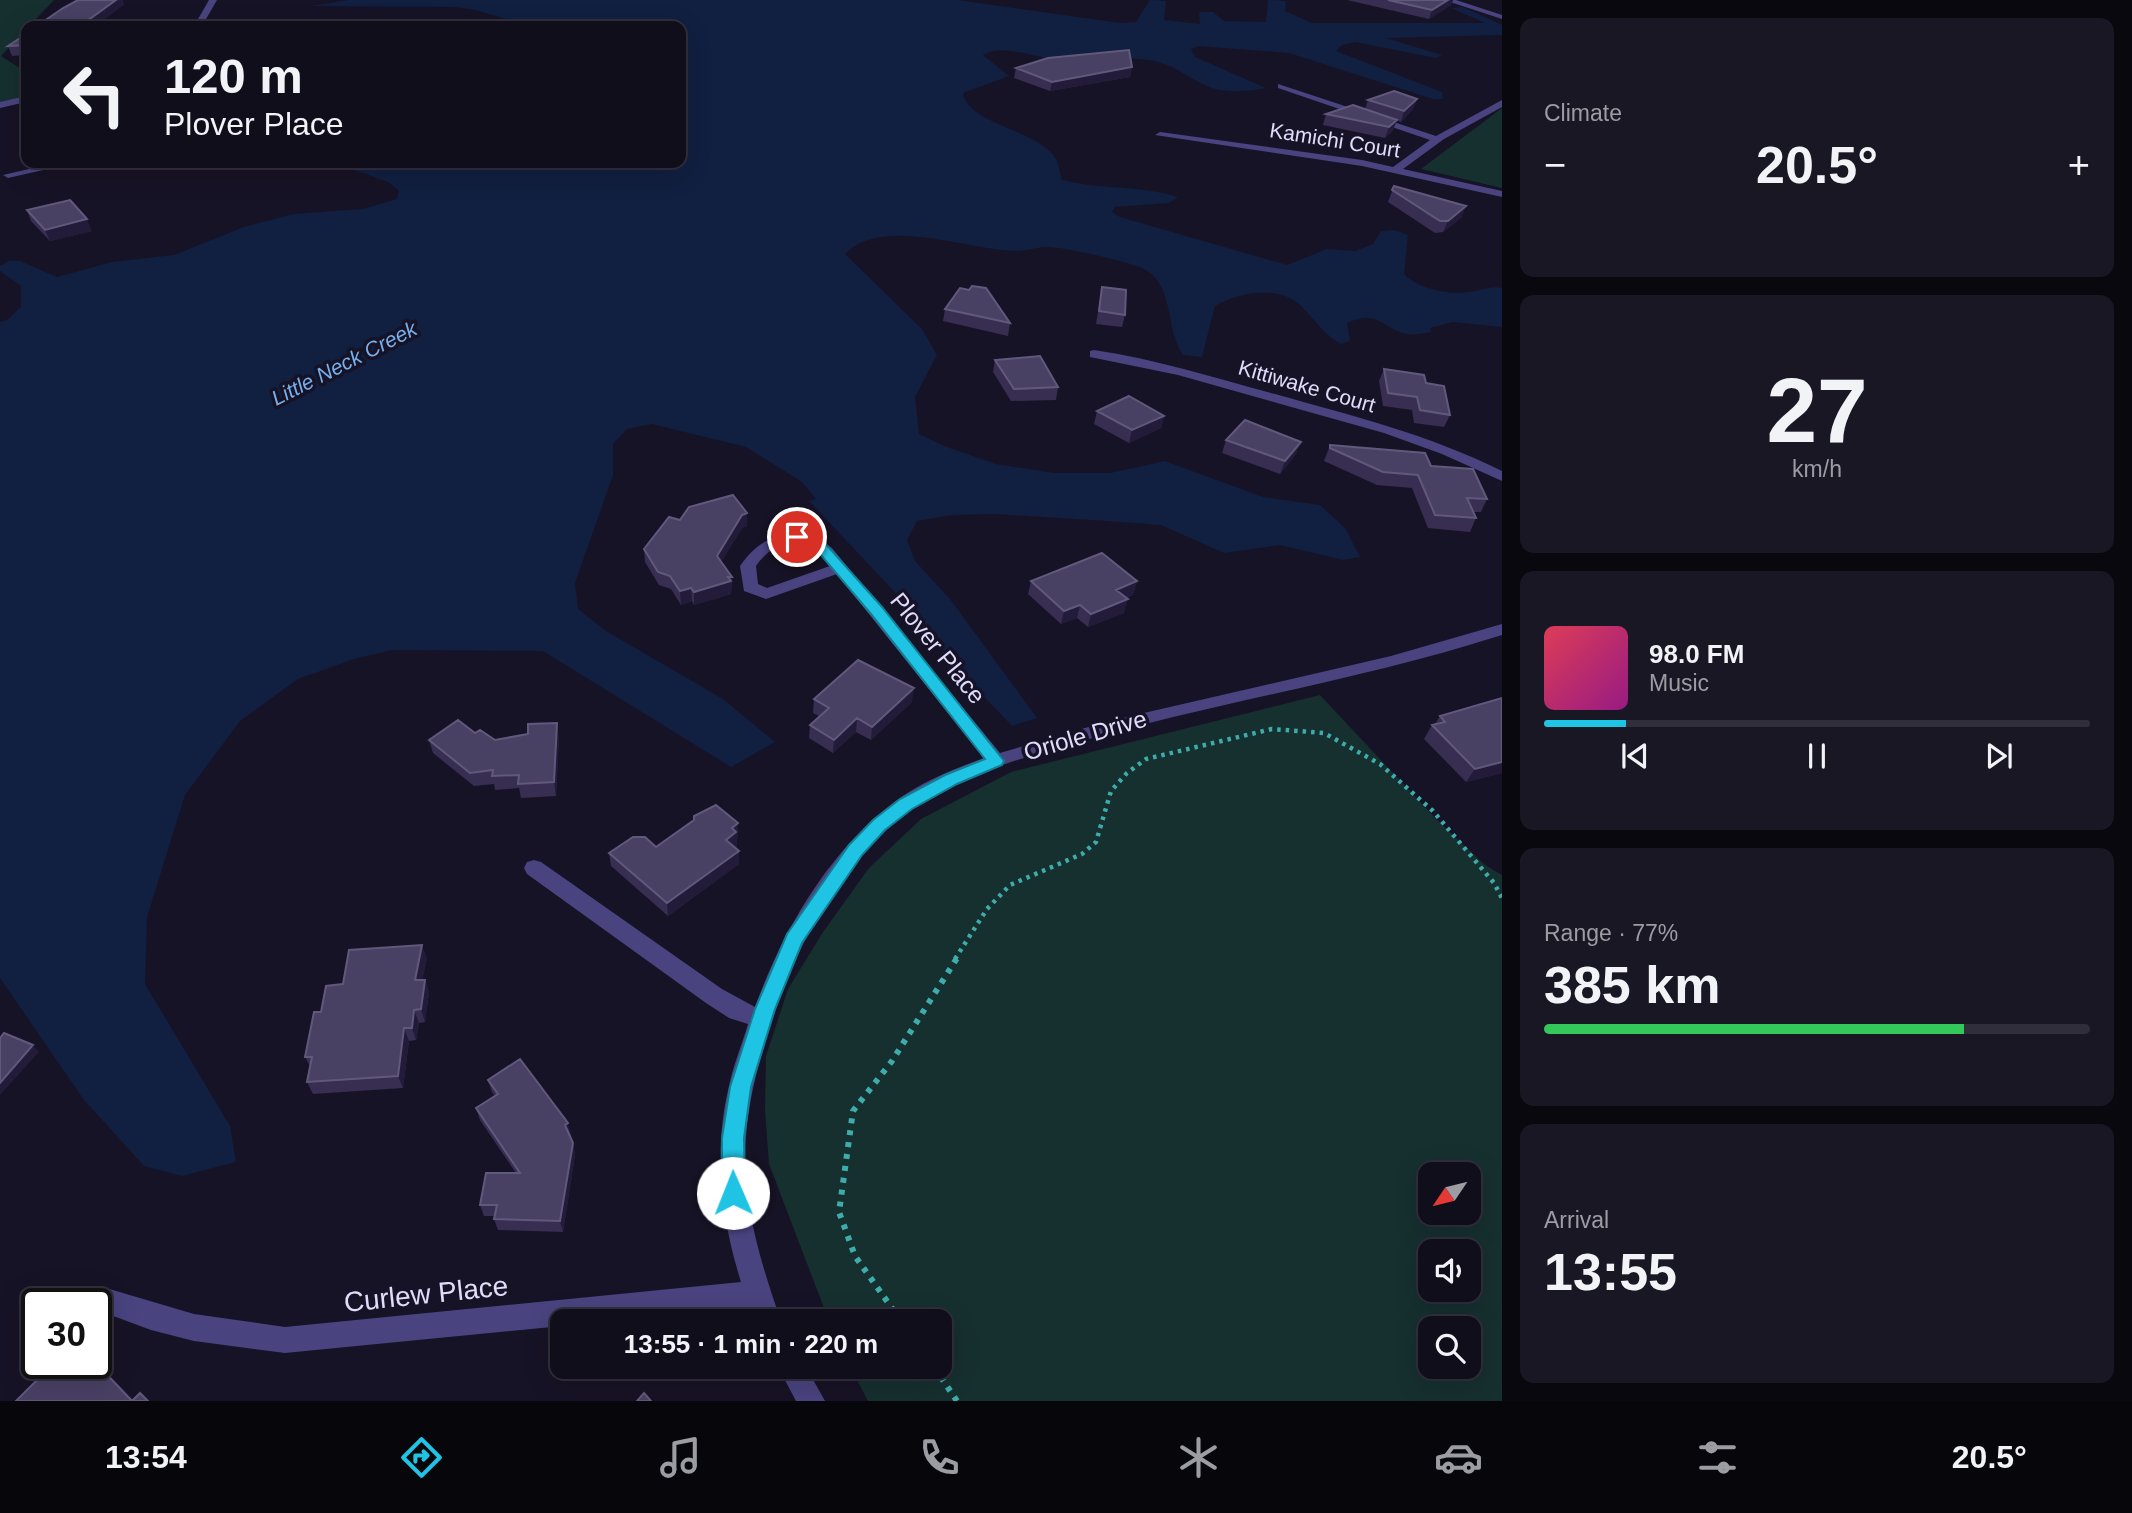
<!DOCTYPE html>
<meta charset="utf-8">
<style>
:root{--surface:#110e1c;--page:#1a1725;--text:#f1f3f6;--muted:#9c9ca3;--line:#302e3b;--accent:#1fc4e4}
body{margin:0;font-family:Helvetica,sans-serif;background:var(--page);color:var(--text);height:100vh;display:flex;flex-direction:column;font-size:26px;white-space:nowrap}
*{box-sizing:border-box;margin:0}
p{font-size:23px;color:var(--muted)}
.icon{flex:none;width:38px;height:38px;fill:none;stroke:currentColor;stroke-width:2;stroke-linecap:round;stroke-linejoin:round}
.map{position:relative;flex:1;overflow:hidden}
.drawer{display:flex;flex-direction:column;gap:18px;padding:18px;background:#09080f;width:630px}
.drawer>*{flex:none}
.guide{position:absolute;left:21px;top:21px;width:665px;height:147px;border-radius:14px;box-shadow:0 7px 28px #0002,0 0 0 2px var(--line);background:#110e1c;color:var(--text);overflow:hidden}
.needle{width:46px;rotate:235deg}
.fabs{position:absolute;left:1418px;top:1162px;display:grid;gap:14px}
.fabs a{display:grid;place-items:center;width:63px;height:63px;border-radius:14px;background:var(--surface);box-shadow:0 7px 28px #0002,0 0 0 2px var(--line);font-size:35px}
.speed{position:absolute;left:21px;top:1288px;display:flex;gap:14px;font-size:35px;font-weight:700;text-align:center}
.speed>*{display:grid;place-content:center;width:91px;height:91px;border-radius:50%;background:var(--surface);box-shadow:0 7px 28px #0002,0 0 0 2px var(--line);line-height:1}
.speed .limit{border:4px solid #111;border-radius:10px;background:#fff;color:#111}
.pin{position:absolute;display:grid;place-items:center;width:60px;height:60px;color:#fff;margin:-30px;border:4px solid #fff;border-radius:50%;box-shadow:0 2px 7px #0007}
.me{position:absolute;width:77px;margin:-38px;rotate:359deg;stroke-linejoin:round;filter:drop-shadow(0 0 5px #0008)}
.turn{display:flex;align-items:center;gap:24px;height:147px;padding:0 28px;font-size:32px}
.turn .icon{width:91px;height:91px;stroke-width:2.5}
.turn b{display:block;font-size:49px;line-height:60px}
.big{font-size:52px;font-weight:600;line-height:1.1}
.drawer .widget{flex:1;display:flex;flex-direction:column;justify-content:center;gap:10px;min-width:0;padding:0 24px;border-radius:14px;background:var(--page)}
.drawer .dial{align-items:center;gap:0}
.dial b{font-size:91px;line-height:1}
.song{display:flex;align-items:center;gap:21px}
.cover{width:84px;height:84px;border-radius:10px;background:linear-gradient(135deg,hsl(350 70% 55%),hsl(310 70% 35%))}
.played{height:7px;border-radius:4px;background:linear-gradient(90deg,var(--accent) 15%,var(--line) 15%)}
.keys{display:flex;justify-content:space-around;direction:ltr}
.heat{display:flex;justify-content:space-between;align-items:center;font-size:38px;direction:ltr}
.charge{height:10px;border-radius:5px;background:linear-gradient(90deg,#34c759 77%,var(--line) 0)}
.trip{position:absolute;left:550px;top:1309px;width:402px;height:70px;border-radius:14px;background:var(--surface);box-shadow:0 7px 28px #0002,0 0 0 2px var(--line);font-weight:600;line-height:70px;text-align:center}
.tabs{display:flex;height:112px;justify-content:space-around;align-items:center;background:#07060b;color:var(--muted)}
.tabs .icon{width:49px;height:49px}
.tabs .on{color:var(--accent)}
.tabs b{font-size:32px;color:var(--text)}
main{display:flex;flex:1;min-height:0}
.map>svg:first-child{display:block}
.green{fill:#162f2f;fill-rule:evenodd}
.water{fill:#111f40}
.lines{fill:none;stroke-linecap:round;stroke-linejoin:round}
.path-far1{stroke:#3facac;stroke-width:4.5;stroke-dasharray:3.5 5;stroke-linecap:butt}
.path{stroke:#3facac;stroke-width:6;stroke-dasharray:5 7;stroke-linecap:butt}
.minor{fill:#49437f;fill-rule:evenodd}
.wall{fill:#372e52}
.shaded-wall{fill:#221b39}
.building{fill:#494164;stroke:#61597c;stroke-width:2}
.route{fill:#1fc4e4;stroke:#147f94;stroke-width:2}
.labels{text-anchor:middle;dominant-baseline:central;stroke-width:7;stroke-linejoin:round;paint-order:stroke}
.far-street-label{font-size:21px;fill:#e1dcfb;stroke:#171326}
.far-water-label{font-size:21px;font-style:italic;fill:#76b0ee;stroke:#171326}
.street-label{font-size:24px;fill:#e1dcfb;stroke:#171326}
.near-street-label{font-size:28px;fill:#e1dcfb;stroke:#171326}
</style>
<main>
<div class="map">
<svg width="1502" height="1401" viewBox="0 0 1502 1401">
<rect width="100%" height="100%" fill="#171326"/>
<path class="green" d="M0 0H54L1 56 26 72V102L0 107Z
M1502 108V188L1421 169Z
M1320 695 1437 820 1485 865 1502 875V1401H868L850 1367H940V1321H829L769 1164 765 1110 766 1056 788 989 823 932 869 868 921 819 1011 772ZM1430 1174H1468V1213H1430ZM1430 1251H1468V1290H1430ZM1430 1328H1468V1367H1430Z"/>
<path class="water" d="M348 0H957L1120 23 1136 22 1150 0 1166 1 1164 20 1200 24 1199 12H1213L1224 21 1266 22 1268 0 1286 1 1285 11 1312 23H1485L1451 8 1463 7 1502 25V35L1386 38 1442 55 1436 58 1355 42 1342 45 1336 51 1442 92 1443 99H1433L1289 53 1199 46 1191 49 1195 57 1266 88C1248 91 1225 94 1207 86 1188 78 1175 65 1154 61 1120 54 1085 64 1051 59 1034 56 998 44 983 55L1009 76 963 93C968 125 1040 130 1056 159 1059 165 1060 174 1062 180 1101 190 1140 185 1178 197L1169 203 1115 207 1112 212 1120 217 1287 265 1327 249 1355 251 1373 244 1381 231 1394 230 1408 235 1404 274C1419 289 1448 295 1468 292 1481 291 1490 285 1502 288V327L1453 322 1430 328 1431 332C1424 333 1414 336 1407 334 1381 328 1378 309 1347 323L1350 341 1341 344C1324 335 1315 320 1302 307 1280 284 1239 292 1215 306L1202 357 1183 355C1165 329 1175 288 1146 270 1132 262 1064 247 1047 247 1037 247 1026 251 1016 251 970 251 882 215 845 254L922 329 937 355 915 397 919 434 944 446 996 464 1054 473H1110L1165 461 1263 497 1320 505 1345 528 1360 557 1343 560 1280 545 1224 553 1161 525 1107 521 995 514 952 515 917 521 907 540 915 561 950 599 1037 718 1012 726 970 682 891 588 809 501 816 499 802 482 746 447 652 424 627 429 613 444V475L575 583 578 609 606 631 723 699 775 742 731 767 543 651 392 650 354 659 298 679 240 721 185 795 147 917 145 984 230 1126 236 1162 182 1176 144 1166 84 1100 0 978V322L7 320 21 307V286L0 271V266L9 261H20L57 277 112 262 174 255 244 227 293 214 363 209 397 199 399 191 388 182 346 167 347 163H681V26H531L475 10 455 7 311 6Z"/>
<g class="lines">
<path class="path-far1" d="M955 959 987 909 1010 885 1082 854 1096 842 1111 791 1127 773 1146 759 1272 729 1324 733 1380 764 1433 811 1494 883 1502 898"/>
<path class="path" d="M901 1321 855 1256 839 1212 853 1111 892 1061 957 958
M934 1367 957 1401"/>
<path class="minor" d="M209 0H217L202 26H194Z
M1444 0H1456L1502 15V19Z
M1278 84 1436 136 1502 100V107L1444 139 1403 169 1502 191V197L1362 166 1155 135 1160 132 1362 160 1393 167 1430 140 1278 88Z
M26 96V102L0 108V102Z
M55 163H74L8 178 3 175Z
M1094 350C1156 359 1215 378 1275 394 1353 416 1430 435 1502 471V481L1442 454 1384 433 1178 375 1090 357V351Z
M793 532 817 537 832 548 1000 753 1109 721 1391 656 1502 624V635C1362 680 1216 702 1075 743 1020 759 958 775 911 810 848 856 803 932 778 1004 732 1133 736 1193 781 1321H755L749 1307 604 1321H562V1326L285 1353 194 1341 151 1330 97 1310 93 1301 97 1292 106 1288 194 1314 285 1327 741 1282C721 1218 713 1151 729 1086 733 1065 742 1045 748 1024L729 1018 706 1003 527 874 524 868 527 862 534 860 541 862 722 989 755 1007C783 930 829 850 897 800 923 781 954 769 984 758L837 574 766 599 744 591 740 566C754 546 769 536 793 532ZM793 541 812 546 830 566 767 588 758 584 756 566C765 553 777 544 793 541Z
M778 1367H806L825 1401H796Z"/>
</g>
<path class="wall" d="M1347 0H1453L1451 5 1429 19Z
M26 34V55L12 56 8 46Z
M1132 67 1130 77 1050 91 1014 78 1016 68Z
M1417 99 1413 109 1401 122 1396 120 1393 130 1385 138 1323 125 1326 114 1365 109 1368 100Z
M1394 186 1462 217 1443 232 1435 233 1388 202Z
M27 210 92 231 50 241 31 221Z
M1102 287 1125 315 1122 327 1096 324Z
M945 309 1010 323 1008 336 943 321Z
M995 360 1058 387 1056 400 1011 401 993 372Z
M1384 369 1426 383 1450 415 1444 427 1414 423 1412 410 1383 406 1379 381Z
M1097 411 1164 416 1161 428 1129 443 1094 424Z
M1226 440 1296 454 1280 474 1222 453Z
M1330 445 1431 466 1487 499 1481 512H1473L1476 518 1470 532 1428 528 1412 488 1377 485 1324 461Z
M747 513V526L742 528 721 562 732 577 731 594 694 605 692 601 681 605 671 589 659 585 645 562 644 549 680 520Z
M1031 581H1137L1133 595 1126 598 1124 613 1088 627 1077 618 1061 624 1028 594Z
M1502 698V773L1466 782 1424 739 1432 725 1435 724 1440 716Z
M814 699 912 702 871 740 856 732 833 753 809 738 810 725 819 716 813 713Z
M475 733 495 740 559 736 556 796 521 798 519 788 495 790 494 784 474 786 433 753 429 740Z
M738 823V837L737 838V846L734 847 739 851V864L668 916 611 866 609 853 656 847Z
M427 958 422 980H425L429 992 425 1022 419 1023 416 1040 409 1041 403 1088 313 1094 307 1082 310 1066 305 1057 321 1012 343 984Z
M488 1080 571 1135 569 1136 573 1143 575 1155 563 1232 498 1230 494 1219V1216H484L480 1205 516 1173 480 1120 476 1108 495 1096 492 1092Z"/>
<path class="shaded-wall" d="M116 0H123L124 5 96 26H80Z
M1448 0H1453L1451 5 1429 19 1432 10Z
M1132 67 1130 77 1050 91 1052 82Z
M1417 99 1413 109 1401 122 1404 111Z
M1397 120 1393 130 1385 138 1389 127Z
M1466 206 1462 217 1443 232 1448 221Z
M87 219 92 231 50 241 45 230Z
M1164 416 1161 428 1129 443 1132 430Z
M1301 442 1296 454 1280 474 1285 461Z
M747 513V526L742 528 717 569V556L742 515Z
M732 577 731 594 694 605V592Z
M1137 581 1133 595 1112 603 1116 590Z
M691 588 692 601 681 605 680 591Z
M1128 599 1124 613 1088 627 1091 614Z
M1080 605 1077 618 1061 624 1064 611Z
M914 688 912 702 871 740 872 727Z
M857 718 856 732 833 753 834 740Z
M557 723 559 736 556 796 554 782Z
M1502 762V773L1466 782 1475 769Z
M738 823V837L737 838V846L726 853V840L732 828Z
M739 851V864L668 916 667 903Z
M422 945 427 958 420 993 415 980Z
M425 980 429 992 425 1022 421 1009Z
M414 1010 419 1023 416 1040 412 1028Z
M404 1028 409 1041 403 1088 398 1076Z
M33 1045 39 1052 0 1095V1083Z
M568 1123 571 1135 567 1137 565 1125Z
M573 1143 575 1155 563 1232 560 1221Z
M96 1362 135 1401H133L96 1363Z"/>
<path class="building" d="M78 0H116L80 26H37L63 8Z
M1388 0H1448L1432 10Z
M26 34V45L8 46Z
M1129 50 1132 67 1052 82 1016 68 1048 58Z
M1394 91 1417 99 1404 111 1368 100Z
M1353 105 1397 120 1389 127 1326 114Z
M1394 186 1466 206 1448 221H1440L1392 190Z
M70 200 87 219 45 230 27 210Z
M972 286 986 288 1010 323 945 309 960 288 969 290Z
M1102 287 1126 290 1125 315 1099 311Z
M1040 356 1058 387 1014 389 995 360Z
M1384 369 1424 375 1426 383 1444 386 1450 415 1420 410 1417 397 1388 393Z
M1129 396 1164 416 1132 430 1097 411Z
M1245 420 1301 442 1285 461 1226 440Z
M1330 445 1425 453 1431 466 1473 469 1487 499 1467 498 1476 518 1435 515 1418 475 1383 472 1330 448Z
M733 495 747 513 742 515 717 556 732 577H728L731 581 694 592 691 588 680 591 670 576 658 572 644 549 669 517 680 520 689 507Z
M1102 553 1137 581 1116 590 1128 599 1091 614 1080 605 1064 611 1031 581Z
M858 660 914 688 872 727 857 718 834 740 810 725 829 708 814 699Z
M1502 698V762L1475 769 1432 725 1445 722 1440 716Z
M458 720 475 733 480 730 495 740 528 734V724L557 723 554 782 518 784 519 775 492 776 493 770 470 773 429 740Z
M716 805 738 823 732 828 736 832 726 840 739 851 667 903 609 853 633 837H645L656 847 694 820V816Z
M422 945 415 980H425L421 1009 414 1010 412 1028H404L398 1076 307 1082 312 1057H305L314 1012H321L326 986 343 984 349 950Z
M4 1033 33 1045 0 1083V1038Z
M520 1059 568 1123 565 1125 573 1143 560 1221 494 1219 497 1205H480L486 1173H520L476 1108 498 1094 488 1080Z
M54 1363H96L132 1401 140 1393 148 1401H16Z
M644 1393 651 1401H637Z"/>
<path class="route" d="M797 533 824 542 882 607 1004 761 1002 765 957 784 912 809 885 830 862 855 802 943 775 1009 751 1087 744 1138 745 1193 741 1201 733 1204 726 1201 722 1193V1138L730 1087 755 1009 787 934 849 845 873 820 900 799 945 775 985 759 871 614 815 548 792 540V534Z"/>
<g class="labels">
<g class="far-street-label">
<text transform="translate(1335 140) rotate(9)">Kamichi Court</text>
<text transform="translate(1307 386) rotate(16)">Kittiwake Court</text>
</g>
<g class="far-water-label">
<text transform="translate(344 363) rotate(-27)">Little Neck Creek</text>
</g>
<g class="street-label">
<text transform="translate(938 648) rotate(51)">Plover Place</text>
<text transform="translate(1085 735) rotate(-16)">Oriole Drive</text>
</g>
<g class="near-street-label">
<text transform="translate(426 1294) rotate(-6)">Curlew Place</text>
</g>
</g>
</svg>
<div class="fabs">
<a><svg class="needle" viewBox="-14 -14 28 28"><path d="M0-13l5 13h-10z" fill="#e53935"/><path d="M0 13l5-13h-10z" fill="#9c9ca3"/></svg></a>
<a><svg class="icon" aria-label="sound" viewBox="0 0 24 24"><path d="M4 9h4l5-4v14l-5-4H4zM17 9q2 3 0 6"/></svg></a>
<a><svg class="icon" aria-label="search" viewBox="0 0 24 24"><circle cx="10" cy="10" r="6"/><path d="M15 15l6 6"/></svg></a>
</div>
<div class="speed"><div class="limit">30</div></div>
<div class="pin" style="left:797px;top:537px;background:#d93025"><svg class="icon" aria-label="arrive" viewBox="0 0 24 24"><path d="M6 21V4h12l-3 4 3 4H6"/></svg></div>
<svg class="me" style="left:733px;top:1193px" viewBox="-20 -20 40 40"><circle r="19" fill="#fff"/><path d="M0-13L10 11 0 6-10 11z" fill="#1fc4e4"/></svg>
<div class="trip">13:55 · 1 min · 220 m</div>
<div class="guide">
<div class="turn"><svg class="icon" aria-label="left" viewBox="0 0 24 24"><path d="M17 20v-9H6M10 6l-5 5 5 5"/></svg><div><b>120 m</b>Plover Place</div></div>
</div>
</div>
<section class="drawer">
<div class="widget"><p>Climate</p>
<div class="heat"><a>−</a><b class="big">20.5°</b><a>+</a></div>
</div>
<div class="widget dial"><b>27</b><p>km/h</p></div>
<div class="widget">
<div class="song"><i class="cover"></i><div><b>98.0 FM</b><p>Music</p></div></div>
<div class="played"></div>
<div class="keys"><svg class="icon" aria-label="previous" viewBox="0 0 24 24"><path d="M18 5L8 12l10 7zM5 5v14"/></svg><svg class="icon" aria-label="pause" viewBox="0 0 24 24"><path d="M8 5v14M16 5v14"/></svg><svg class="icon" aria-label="next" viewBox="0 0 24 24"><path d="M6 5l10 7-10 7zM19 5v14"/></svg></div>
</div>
<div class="widget"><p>Range · 77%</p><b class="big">385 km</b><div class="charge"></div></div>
<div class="widget"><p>Arrival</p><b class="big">13:55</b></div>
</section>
</main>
<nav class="tabs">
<b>13:54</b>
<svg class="icon on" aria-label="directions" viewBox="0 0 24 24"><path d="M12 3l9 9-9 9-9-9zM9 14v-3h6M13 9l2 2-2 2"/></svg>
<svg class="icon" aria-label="music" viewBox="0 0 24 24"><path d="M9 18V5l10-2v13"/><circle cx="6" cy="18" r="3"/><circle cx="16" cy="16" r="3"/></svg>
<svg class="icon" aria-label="phone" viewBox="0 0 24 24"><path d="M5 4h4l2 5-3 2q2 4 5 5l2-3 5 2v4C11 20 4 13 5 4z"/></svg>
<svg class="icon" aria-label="climate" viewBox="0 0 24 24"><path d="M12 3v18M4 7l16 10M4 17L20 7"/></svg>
<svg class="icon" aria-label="car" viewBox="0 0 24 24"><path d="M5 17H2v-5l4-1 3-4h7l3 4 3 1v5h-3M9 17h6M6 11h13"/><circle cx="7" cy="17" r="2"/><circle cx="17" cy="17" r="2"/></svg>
<svg class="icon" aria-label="filters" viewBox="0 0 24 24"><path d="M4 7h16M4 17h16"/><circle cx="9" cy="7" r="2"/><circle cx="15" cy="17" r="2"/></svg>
<b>20.5°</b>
</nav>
